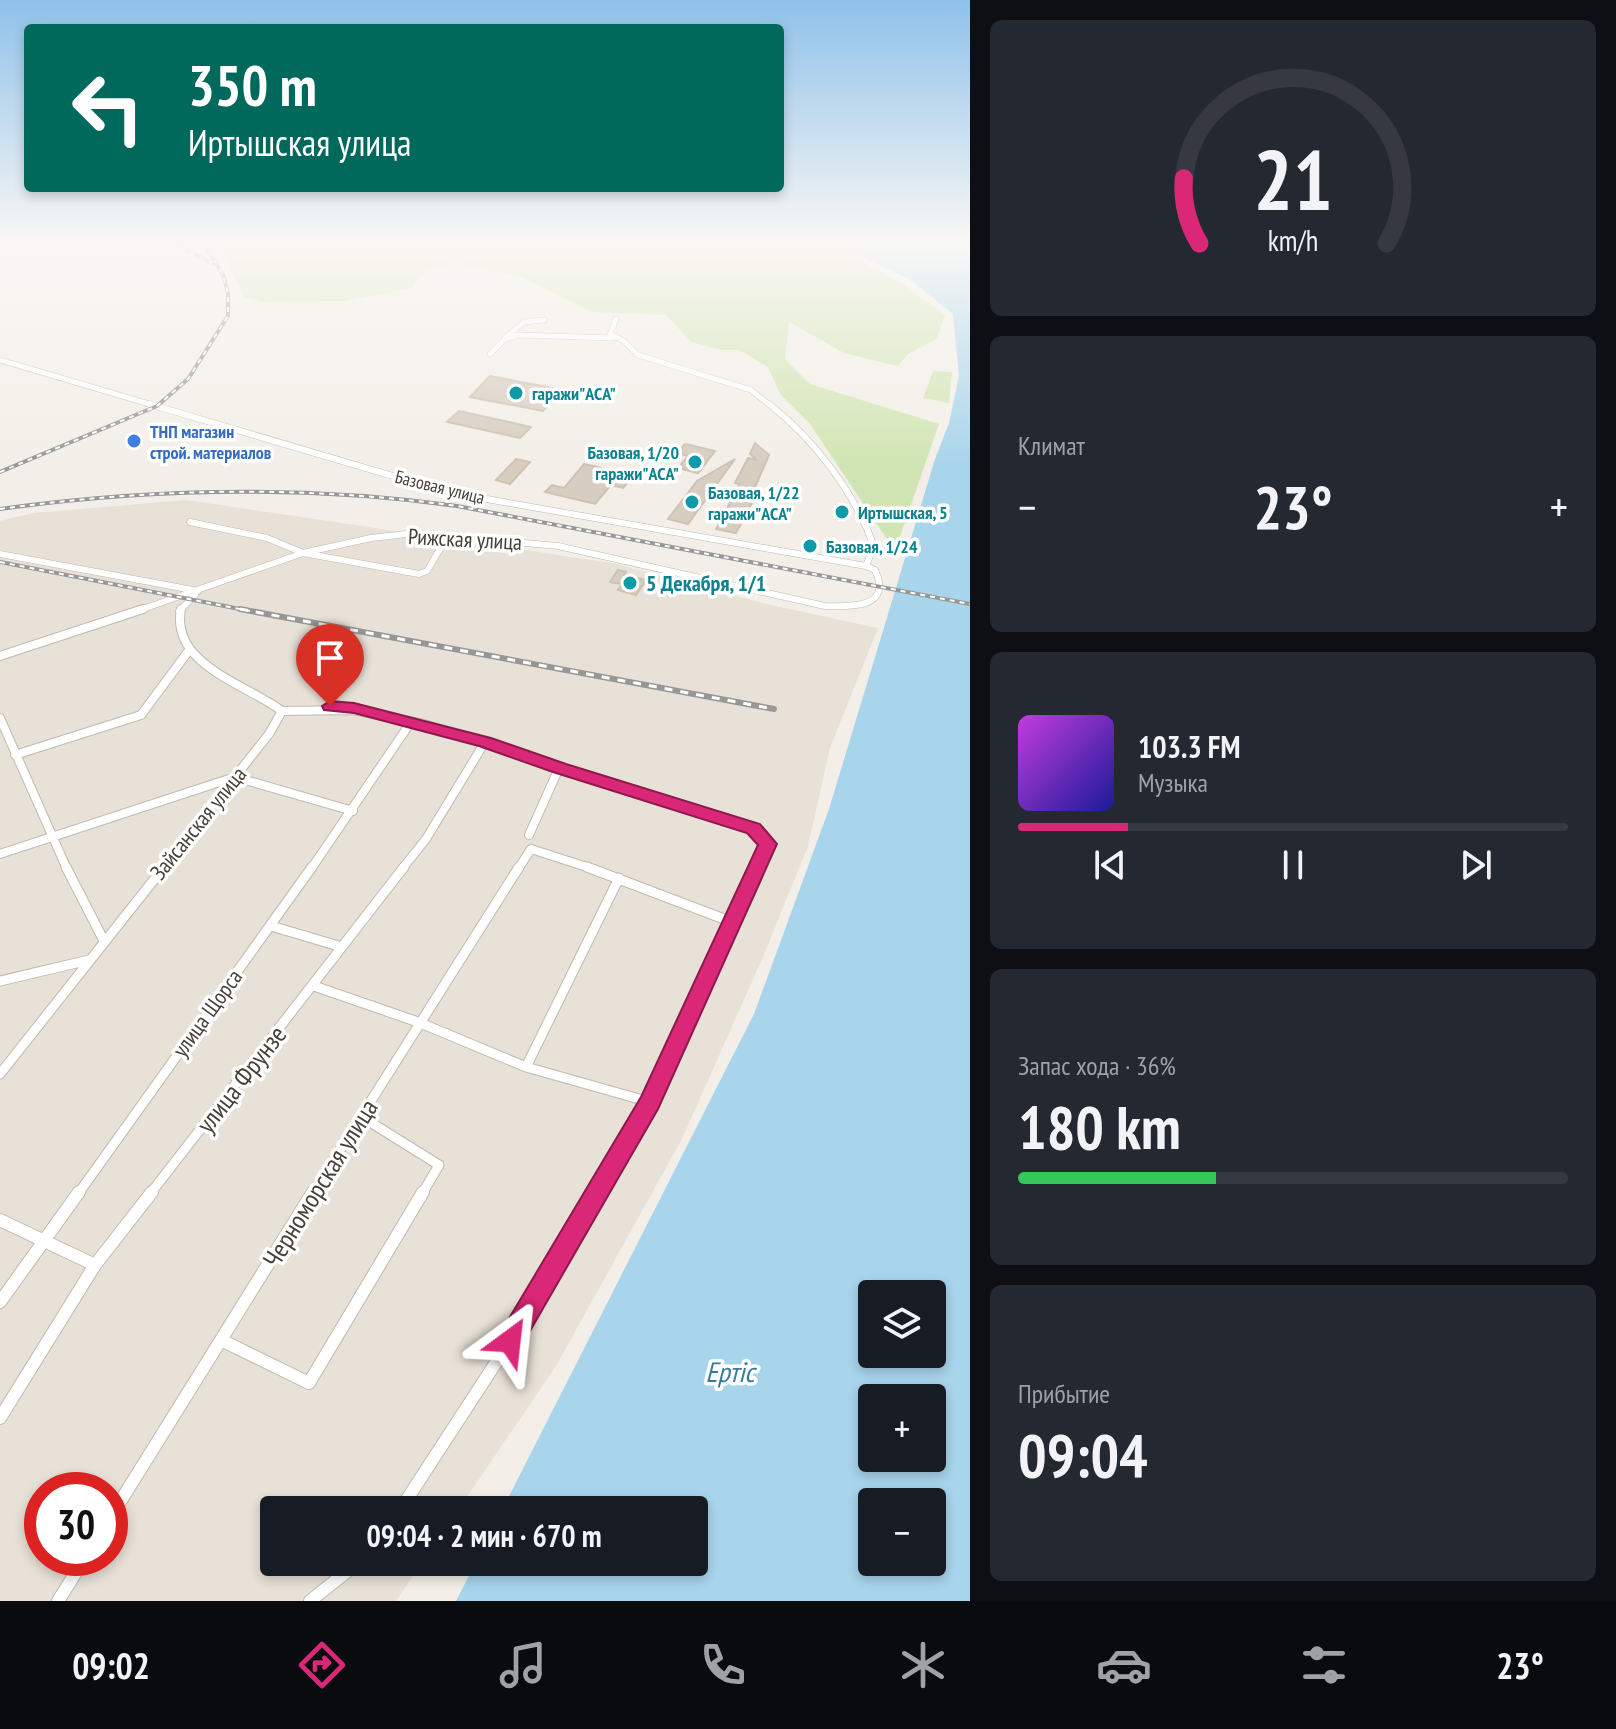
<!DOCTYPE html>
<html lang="ru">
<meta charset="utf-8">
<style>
:root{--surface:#171b24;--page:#242831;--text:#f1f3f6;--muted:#9ea1a6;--line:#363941;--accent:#db2777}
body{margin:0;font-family:"PT Sans Narrow",sans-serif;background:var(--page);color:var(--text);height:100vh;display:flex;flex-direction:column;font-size:30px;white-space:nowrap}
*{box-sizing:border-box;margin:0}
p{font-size:26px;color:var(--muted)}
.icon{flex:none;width:44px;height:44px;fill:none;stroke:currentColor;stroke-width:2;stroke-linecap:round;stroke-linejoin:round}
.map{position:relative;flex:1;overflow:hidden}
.drawer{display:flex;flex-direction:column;gap:20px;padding:20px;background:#0d0f14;width:646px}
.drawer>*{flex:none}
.guide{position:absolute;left:24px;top:24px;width:760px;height:168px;border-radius:8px;box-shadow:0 4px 12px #0003;background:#00695c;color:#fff;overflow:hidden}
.buttons{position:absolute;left:858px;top:1280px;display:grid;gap:16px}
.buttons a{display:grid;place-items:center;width:88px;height:88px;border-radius:8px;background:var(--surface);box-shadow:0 4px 12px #0003;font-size:40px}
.speed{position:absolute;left:24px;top:1472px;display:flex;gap:16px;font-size:40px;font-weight:700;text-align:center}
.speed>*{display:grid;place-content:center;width:104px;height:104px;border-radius:50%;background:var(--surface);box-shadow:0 4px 12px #0003;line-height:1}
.speed .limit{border:12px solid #d22;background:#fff;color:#111}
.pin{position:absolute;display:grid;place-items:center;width:68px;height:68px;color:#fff;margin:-82px -34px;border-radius:50% 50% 50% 0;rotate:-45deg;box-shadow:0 0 8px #0007}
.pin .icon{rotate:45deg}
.me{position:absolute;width:88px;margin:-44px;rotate:30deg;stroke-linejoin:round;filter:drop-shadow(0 0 6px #0008)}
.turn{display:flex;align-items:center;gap:28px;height:168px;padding:0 32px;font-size:36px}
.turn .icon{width:104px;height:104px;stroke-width:2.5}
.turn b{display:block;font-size:56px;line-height:68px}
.big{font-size:60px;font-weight:700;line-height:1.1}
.drawer .tile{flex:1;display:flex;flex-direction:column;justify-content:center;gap:12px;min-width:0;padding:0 28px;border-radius:12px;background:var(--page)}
.drawer .dial{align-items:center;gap:0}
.dial svg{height:208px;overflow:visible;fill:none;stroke:var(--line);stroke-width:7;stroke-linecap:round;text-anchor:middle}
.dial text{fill:var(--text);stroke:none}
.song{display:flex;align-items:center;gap:24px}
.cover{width:96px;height:96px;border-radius:12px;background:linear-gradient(135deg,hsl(290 70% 55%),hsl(240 70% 35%))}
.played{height:8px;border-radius:4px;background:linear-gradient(90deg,var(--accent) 20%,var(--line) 20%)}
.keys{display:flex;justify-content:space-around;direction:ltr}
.heat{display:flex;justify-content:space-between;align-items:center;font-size:44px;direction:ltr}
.charge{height:12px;border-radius:6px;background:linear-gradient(90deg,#34c759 36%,var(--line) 0)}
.trip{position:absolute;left:260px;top:1496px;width:448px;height:80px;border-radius:8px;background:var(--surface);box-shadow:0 4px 12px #0003;font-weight:700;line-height:80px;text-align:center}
.menu{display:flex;height:128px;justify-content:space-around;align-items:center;background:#090b0e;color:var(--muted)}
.menu .icon{width:56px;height:56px}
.menu .current{color:var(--accent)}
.menu b{font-size:36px;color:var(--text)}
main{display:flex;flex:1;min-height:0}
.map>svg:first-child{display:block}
.residential{fill:#e7e1d7;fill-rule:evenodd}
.commercial{fill:#f4e5d5}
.green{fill:#d1e5b4}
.water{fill:#a8d4ec;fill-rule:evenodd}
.building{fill:#d7cdc1;stroke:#cec2b2;stroke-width:2}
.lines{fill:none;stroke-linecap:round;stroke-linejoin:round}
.street-far4-casing{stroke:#c1b9ae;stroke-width:6}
.street-far3-casing{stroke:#c1b9ae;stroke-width:7}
.street-far2-casing{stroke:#c1b9ae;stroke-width:10}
.street-far1-casing{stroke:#c1b9ae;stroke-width:11}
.street-casing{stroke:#c1b9ae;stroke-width:14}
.street-far4{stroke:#fff;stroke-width:5}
.street-far3{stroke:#fff;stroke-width:6}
.street-far2{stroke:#fff;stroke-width:8}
.street-far1{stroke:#fff;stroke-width:9}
.street{stroke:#fff;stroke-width:12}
.rail-far1-casing{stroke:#979797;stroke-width:4}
.rail-casing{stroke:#979797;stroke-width:6}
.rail-far1{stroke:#fff;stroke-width:2;stroke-dasharray:5;stroke-linecap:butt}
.rail{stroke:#fff;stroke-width:3;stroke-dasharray:8;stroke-linecap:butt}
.route{fill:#db2777;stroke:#8e194d;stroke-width:2}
.culture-dot{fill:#0f9aa8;stroke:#fff;stroke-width:3}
.shop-dot{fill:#3f7fe0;stroke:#fff;stroke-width:3}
.labels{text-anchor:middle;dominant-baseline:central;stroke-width:7;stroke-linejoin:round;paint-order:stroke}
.far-culture-label{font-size:18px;font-weight:bold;fill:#0d838f;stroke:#fff;text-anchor:start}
.far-shop-label{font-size:18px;font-weight:bold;fill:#366cbe;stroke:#fff;text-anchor:start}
.far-street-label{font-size:18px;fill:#464037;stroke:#fff}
.street-label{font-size:22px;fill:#464037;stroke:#fff}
.culture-label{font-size:22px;font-weight:bold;fill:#0d838f;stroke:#fff;text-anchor:start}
.near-street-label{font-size:26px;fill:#464037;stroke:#fff}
.near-water-label{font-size:28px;font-style:italic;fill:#347ba4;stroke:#fff}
</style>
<main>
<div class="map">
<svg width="970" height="1601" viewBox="0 0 970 1601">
<rect width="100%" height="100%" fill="#f3efe8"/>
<path class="residential" d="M186 500 612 563 766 604 878 628 830 748 808 846 763 957 682 1139 556 1366 458 1510H274V1562H422L396 1601H0V521L34 513ZM42 1490H110V1558H42Z"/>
<path class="commercial" d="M77 242H212V243L184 250 168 243 111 258 109 252Z"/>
<path class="green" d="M229 242H823L902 283 945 315 937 339 908 354 898 366 844 353 789 322 785 359 810 384 939 424 895 551 810 424 780 394 768 367 739 350H722L691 342 666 315 592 312 523 278 454 262 424 272 412 288 345 301 264 302 244 297 221 249Z
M933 371 952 372 949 403 923 398Z"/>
<path class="water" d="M832 242H970V1601H456L476 1562H694V1510H502L754 1014 829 809 935 459 949 423 959 376 953 314 909 279ZM872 1294H932V1354H872ZM872 1398H932V1458H872ZM872 1502H932V1562H872Z"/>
<path class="building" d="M490 376 562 390 543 411 470 397Z
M459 411 531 427 520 438 447 422Z
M755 443 769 455 755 487 760 488 736 533 716 529 740 484 735 483 748 458 757 460 750 454Z
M685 444 715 451 698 473 678 468 688 456 677 453Z
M516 459 530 462 510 484 496 480Z
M735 459 688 524 668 519 697 481Z
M584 464 634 475 623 488 611 485 595 504 545 492 552 485 564 488Z
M618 570 626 572 624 575 646 580 636 595 618 590 622 584 610 582Z"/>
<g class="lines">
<g class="street-far4-casing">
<path id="street-far4" d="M616 319 610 334 624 341 638 355 751 390 771 406
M505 338 524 322 544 320
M490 354 505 339 518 335 613 338
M0 360 156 406"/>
</g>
<g class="street-far3-casing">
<path id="street-far3" d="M769 404C815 440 854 492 874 546L866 566
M190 522 267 538 303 553 419 574 427 571 448 535
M0 554 198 591
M137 611 303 553 371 538 415 533 558 546 825 606C851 607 893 608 875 570L866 566 447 492 149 404
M179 611 195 595"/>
</g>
<g class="street-far2-casing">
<path id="street-far2" d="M0 656 143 609
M282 711 353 710 424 724 753 828 768 844 756 869
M0 718 67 869
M15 755 141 715 190 649
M529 835 559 768
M0 854 235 777 353 811
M162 869 269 734 282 711C248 685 170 665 181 609
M311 869 411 722
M402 869 426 839 485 742
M518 869 531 849 593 869"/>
</g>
<g class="street-far1-casing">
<path id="street-far1" d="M66 867 104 941
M587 867 732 922
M271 926 342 947
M0 981 89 960
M314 986 418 1022 526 1067 650 1102
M526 1067 619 878
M0 1074 164 867
M362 1117 439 1165 422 1194
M78 1194 312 867
M150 1194 404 867
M312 1194 519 867
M596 1194 650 1102 757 867"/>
</g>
<g class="street-casing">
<path id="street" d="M0 1220 95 1265
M0 1302 79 1192
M221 1340 309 1383 423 1192
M0 1418 95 1265 152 1192
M400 1510 510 1341 597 1192
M110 1518 313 1192
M58 1601 85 1558
M310 1601 359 1562"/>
</g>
<use href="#street-far4" class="street-far4"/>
<use href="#street-far3" class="street-far3"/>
<use href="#street-far2" class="street-far2"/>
<use href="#street-far1" class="street-far1"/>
<use href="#street" class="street"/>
<g class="rail-far1-casing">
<path id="rail-far1" d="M173 242 213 264
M0 472 157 406 188 379 228 316V293L223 275 203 242
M0 509C153 488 303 485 457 506L970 604
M0 562 250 611"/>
</g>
<g class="rail-casing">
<path id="rail" d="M240 609 774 709"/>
</g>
<use href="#rail-far1" class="rail-far1"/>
<use href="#rail" class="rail"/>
</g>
<linearGradient id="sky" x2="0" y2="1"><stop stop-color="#8ec1ea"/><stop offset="0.52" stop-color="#faf8f5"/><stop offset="1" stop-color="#faf8f5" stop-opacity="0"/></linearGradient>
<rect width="970" height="466" fill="url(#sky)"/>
<path class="route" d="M330 701 354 703 491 738 566 764 760 824 777 844 658 1109 519 1350 510 1354 501 1350 497 1341 501 1332 641 1097 758 845 747 833 553 772 479 746 354 713 324 710 322 706Z"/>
<g class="culture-dot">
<circle cx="516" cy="393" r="8"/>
<circle cx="695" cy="462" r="8"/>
<circle cx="692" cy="502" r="8"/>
<circle cx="842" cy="512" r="8"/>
<circle cx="810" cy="546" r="8"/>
<circle cx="630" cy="583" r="8"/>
</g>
<circle class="shop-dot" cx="134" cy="441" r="8"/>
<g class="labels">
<g class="far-culture-label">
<text x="532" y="393">гаражи"ACА"</text>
<text x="679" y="452" text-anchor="end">Базовая, 1/20<tspan x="679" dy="21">гаражи"ACА"</tspan></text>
<text x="708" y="492">Базовая, 1/22<tspan x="708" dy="21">гаражи"ACА"</tspan></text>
<text x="858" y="512">Иртышская, 5</text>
<text x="826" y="546">Базовая, 1/24</text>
</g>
<g class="far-shop-label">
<text x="150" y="431">ТНП магазин<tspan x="150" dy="21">строй. материалов</tspan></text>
</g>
<g class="far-street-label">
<text transform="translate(440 487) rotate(14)">Базовая улица</text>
</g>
<g class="street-label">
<text transform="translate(465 539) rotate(3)">Рижская улица</text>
<text transform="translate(198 823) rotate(-51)">Зайсанская улица</text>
<text transform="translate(207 1013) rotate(-54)">улица Щорса</text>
</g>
<g class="culture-label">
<text x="646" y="583">5 Декабря, 1/1</text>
</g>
<g class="near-street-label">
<text transform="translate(241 1079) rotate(-52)">улица Фрунзе</text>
<text transform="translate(320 1183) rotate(-58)">Черноморская улица</text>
</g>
<g class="near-water-label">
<text x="730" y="1371">Ертіс</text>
</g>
</g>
</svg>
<div class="buttons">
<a><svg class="icon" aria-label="layers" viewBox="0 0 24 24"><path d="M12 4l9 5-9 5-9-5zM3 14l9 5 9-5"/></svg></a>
<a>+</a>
<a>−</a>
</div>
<div class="speed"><div class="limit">30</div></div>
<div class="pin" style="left:330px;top:706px;background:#d93025"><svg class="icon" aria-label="arrive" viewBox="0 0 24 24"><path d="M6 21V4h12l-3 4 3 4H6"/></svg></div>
<svg class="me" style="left:510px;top:1341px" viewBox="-20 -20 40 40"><path d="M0-17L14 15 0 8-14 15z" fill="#db2777" stroke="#fff" stroke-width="4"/></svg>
<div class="trip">09:04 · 2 мин · 670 m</div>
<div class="guide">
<div class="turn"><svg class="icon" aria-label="left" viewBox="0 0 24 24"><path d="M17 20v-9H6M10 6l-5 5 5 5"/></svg><div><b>350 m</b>Иртышская улица</div></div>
</div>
</div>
<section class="drawer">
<div class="tile dial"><svg viewBox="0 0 100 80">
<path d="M14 69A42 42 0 1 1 86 69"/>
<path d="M14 69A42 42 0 0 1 8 44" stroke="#db2777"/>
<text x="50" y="56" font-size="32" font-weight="700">21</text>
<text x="50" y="72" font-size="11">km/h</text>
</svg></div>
<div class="tile"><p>Климат</p>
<div class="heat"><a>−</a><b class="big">23°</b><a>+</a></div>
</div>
<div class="tile">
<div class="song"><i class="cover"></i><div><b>103.3 FM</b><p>Музыка</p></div></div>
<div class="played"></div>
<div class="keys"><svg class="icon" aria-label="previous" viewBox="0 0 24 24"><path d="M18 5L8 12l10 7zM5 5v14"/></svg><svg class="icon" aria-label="pause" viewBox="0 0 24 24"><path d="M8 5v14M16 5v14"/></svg><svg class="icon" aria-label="next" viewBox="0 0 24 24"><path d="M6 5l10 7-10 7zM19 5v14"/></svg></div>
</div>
<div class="tile"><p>Запас хода · 36%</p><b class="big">180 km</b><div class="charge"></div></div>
<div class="tile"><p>Прибытие</p><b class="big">09:04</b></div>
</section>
</main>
<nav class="menu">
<b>09:02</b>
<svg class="icon current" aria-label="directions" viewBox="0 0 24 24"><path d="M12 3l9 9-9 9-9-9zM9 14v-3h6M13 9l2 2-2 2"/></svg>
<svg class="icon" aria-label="music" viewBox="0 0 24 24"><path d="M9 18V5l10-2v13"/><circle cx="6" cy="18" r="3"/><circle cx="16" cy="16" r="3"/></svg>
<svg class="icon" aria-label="phone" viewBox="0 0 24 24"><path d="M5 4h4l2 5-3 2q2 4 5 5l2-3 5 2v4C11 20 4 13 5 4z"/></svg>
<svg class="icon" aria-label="climate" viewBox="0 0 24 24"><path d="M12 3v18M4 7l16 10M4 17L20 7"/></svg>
<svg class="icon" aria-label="car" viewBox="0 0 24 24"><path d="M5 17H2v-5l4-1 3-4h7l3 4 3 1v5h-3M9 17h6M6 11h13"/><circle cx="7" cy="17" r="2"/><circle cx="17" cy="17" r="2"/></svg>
<svg class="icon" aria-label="filters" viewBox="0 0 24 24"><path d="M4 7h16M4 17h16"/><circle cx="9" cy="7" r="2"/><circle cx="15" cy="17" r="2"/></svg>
<b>23°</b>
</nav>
